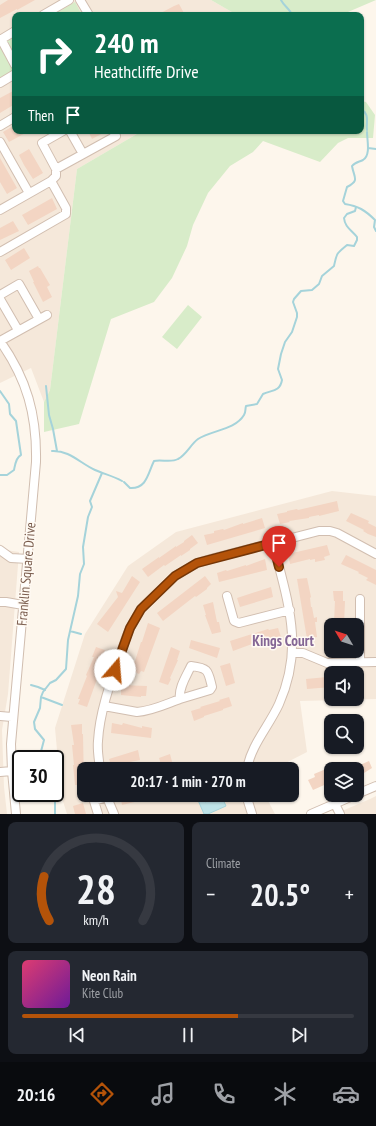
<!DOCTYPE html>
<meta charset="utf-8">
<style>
:root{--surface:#171b24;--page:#242831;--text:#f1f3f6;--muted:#9ea1a6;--line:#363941;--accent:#b45309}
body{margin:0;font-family:"PT Sans Narrow",sans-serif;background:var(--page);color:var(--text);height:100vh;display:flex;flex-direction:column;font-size:15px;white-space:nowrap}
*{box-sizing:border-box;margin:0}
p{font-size:13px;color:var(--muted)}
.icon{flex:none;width:22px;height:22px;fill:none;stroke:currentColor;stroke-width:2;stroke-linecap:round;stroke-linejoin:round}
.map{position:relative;height:814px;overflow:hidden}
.sheet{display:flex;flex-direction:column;gap:8px;padding:8px;background:#0d0f14;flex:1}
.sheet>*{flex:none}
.top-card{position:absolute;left:12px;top:12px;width:352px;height:122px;border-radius:8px;box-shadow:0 1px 3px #0004;background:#0b6e4f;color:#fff;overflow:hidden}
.needle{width:26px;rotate:309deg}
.controls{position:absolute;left:324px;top:618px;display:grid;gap:8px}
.controls a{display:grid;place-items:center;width:40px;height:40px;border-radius:8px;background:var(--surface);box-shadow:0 1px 3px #0004;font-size:20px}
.speed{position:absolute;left:12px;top:750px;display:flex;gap:8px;font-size:20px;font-weight:700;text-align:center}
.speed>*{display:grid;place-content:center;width:52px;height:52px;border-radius:50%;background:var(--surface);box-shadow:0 1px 3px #0004;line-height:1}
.speed .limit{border:2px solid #111;border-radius:6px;background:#fff;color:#111}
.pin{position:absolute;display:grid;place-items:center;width:34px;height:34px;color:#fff;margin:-41px -17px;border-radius:50% 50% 50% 0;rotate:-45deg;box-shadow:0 0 4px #0007}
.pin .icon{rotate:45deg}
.me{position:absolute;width:44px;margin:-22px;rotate:18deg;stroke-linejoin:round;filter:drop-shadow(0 0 3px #0008)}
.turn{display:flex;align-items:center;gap:14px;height:84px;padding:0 16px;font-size:18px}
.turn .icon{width:52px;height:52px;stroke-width:2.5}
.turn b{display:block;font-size:28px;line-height:34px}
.then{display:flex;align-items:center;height:38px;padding:0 16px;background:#0003;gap:8px;font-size:15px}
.big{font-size:30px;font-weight:600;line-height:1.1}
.sheet .widget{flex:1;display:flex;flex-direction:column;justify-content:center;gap:6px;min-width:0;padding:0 14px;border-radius:8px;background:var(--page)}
.sheet .dial{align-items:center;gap:0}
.dial svg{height:104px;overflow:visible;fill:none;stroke:var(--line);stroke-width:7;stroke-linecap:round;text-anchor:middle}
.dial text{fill:var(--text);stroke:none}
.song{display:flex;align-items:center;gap:12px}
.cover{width:48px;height:48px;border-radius:6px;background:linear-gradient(135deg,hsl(340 70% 55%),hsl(280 70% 35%))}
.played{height:4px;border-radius:2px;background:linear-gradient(90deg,var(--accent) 65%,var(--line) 65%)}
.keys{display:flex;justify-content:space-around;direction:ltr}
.heat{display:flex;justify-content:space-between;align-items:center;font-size:22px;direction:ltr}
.sheet .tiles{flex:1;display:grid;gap:8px;grid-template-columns:1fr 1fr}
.widget:last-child{grid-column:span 2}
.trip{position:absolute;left:77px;top:762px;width:222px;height:40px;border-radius:8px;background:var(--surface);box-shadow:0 1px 3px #0004;font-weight:600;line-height:40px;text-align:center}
.menu{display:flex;height:64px;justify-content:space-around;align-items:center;background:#090b0e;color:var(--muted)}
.menu .icon{width:28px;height:28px}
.menu .on{color:var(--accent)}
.menu b{font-size:18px;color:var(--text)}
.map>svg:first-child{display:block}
.residential{fill:#f5e8da;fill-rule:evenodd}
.green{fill:#d8ecc9}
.water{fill:#bfe3e8;stroke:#a5d3da}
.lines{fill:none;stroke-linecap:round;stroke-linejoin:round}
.stream{stroke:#a5d3da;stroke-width:2}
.building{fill:#f3d5c3}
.minor-casing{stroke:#d1beb0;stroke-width:10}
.minor{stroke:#fff;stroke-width:8}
.route-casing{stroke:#753606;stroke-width:10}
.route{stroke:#b45309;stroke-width:7}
.labels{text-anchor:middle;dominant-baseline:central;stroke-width:3;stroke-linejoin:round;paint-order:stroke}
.street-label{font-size:14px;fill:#7a5c4d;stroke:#fffaf3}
.neighbourhood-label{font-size:15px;font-weight:bold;fill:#846695;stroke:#fffaf3}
</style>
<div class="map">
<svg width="376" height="814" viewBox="0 0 376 814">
<rect width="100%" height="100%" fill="#fdf6ec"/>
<path class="residential" d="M0 0H211L237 15H15V131H142L77 169 50 390 44 402 31 368 0 383Z
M332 491 376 496V699L300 701 307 752 274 769H84V795H265L275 814H67L61 795 55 728 85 634 128 566 176 532ZM331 625H357V651H331ZM331 673H357V699H331Z
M0 544 6 550 19 552 8 694 2 730 4 787 7 814H0Z
M376 796V814H335L370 799Z"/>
<path class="green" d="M211 0H376L341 15 332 12 330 15H237Z
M75 2 82 15H53Z
M15 37V69L0 78V45Z
M361 101 366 102 375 115 373 138H348L338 143 320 162 263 141 253 152 230 166 208 193 193 225 187 246 172 278 154 302 111 319 79 424 44 432V402L50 390 77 169 142 131H361Z
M188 305 202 317 177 349 162 337Z"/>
<path class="water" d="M221 795 226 806 208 814H204L197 798 202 796 205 802Z"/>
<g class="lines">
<path class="stream" d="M281 0C284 6 290 9 292 15
M361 109C370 114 366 122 367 130
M367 132C367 140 371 155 363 160 359 162 355 162 352 166 354 178 360 180 347 187L343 201 345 204C358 206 365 210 375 220L374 227 376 231
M368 148 376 149
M46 386 49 415 53 429 57 451
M0 391 9 404 10 414 16 421 21 455C16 457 15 465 14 470L7 475H0
M52 451C69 450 80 463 95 470 104 474 113 476 122 481
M124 482 130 488C147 489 148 473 154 461 161 459 171 463 178 459 186 455 191 444 198 439 212 430 235 430 244 415 246 412 245 409 246 406L257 404 263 394C271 390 280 392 282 380L278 369 281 354 285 342 292 332 297 317V313L293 302 294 299 301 291 312 290 319 284 322 276 334 266C337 253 336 254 347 245L354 246 357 240V237C352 230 345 228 344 218L347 214 355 211 356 207
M70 631 81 634
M31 685 38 687 45 690
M41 697 62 705
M39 759 44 740 35 729 34 722 40 708 41 697 43 692 50 683 56 680 66 669 68 640 78 596 80 574 84 564 83 547 88 517 92 507 90 501 102 473
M50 793 55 802V814"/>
</g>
<path class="building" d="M8 0H35L17 10V9L0 18V5Z
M179 4 185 15H157L174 6Z
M15 90V104L0 113V98Z
M13 126 15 131H29L9 142 3 132Z
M88 131H107L92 139Z
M29 149 43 173 33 179 24 165 19 155Z
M0 158 17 188 7 194 0 182Z
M52 198 57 209 28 225 22 215Z
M13 221 19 231 0 240V228Z
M24 248 30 258 11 270 5 260Z
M38 266 39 268H40L50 285 47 287 52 297 43 302 33 282H34L29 271Z
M337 501 339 511 319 516V515L309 517V518L289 521 290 522 280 524 277 514 287 512V511L297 509 298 510Z
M351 513 369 521 368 523 376 527V537L368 534 363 531 364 530 346 521Z
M262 518 265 528 207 545 204 535 214 533V531L223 529 224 530 243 523V524Z
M192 535 198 543 190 549V550L181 556V555L165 566 164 565 148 577 142 569 159 557V558L176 546V547L184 542V541Z
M327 545 330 555 324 557 325 560 315 562V559L310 560V559L290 564 288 554Z
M346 555 376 570V585L366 580 368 578 358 573 359 572 341 564Z
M265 559 267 570 219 582 217 573 226 570 227 571 246 565V566Z
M132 576 140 582 108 632 97 624 118 597 116 591 122 593Z
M205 576 211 584 207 588V589L196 597 195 596 163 621 157 613Z
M307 578 311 597 310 598 311 607H312L314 618 317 617V622H315L317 637 307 639 297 579Z
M271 587 273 597 240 607 237 598Z
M333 591H343V601H345L344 625H335V621L334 622 335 601H334Z
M213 602 217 622H219L221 632 212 634 205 615H206L203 605Z
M148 623 160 628 144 672 141 671 139 674 130 670 134 661H135L141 642H142Z
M278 628 281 637 261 642 262 643 252 645V644L233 651 230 641 268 629 269 630Z
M191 640 220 648 217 658 189 648Z
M96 647 105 650 102 659 103 660 96 678 97 679 87 707 78 704 80 699H78L87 676 86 675 94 657H92Z
M171 647 180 651 177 660H178L170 678 171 679 168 685 159 682Z
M230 663 235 683 226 686 220 666Z
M327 677V679L331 678V687L307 689 306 679Z
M121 685 147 686 146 696H141V697L121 695Z
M229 697 232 706 223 709V710L204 716V717L194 721 191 711 201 708 200 707 220 701 219 700Z
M112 723 122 725 123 723 142 728V726L152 728 151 738 111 733Z
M82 724V734H83L84 785H75L73 765H74L72 745H74L71 725Z
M138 750 140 760 130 762 112 768 109 759Z
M170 754 174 769H163L162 768 159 758Z
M369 761 372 768 364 773 360 765Z
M326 769 331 782 313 790 308 780 315 777 314 774Z
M120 795H141L143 800 122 805Z
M83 803 86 814H75L73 806Z"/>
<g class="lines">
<g class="minor-casing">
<path id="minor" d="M80 0 89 15
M43 15 69 0
M1 39 15 65
M0 40 15 31
M0 83 15 74
M0 126 15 117
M70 131 83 154
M0 142 29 193
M56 169 42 143 63 131
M0 210 51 181 56 176V169L116 136 113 131
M0 252 66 214V208L51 181
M0 295 19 284 39 319
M0 299 18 330
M0 341C27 379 37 415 36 462L11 744 12 771 16 814
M0 341 47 315
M0 550 11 558 28 559
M227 596 234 621 239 623 290 610
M360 599V662
M0 602H6L23 605
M292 653H303L327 663 376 662
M191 666C209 668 208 671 212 687L210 690 180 699C178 688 187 675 191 666Z
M104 706 137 712C152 711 166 704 180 699
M0 716 12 717
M100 769C99 760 97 750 98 741 100 706 115 671 126 638L130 628 141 609 175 576 197 563 214 558 319 531H330L337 533 376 554
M247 769C251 745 269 726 279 704 305 646 287 600 273 543
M0 772 12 771
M357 794 376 786
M106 795 114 814
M246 795 252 814
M335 804 340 814
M98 814 94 801 107 797
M311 814 355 795"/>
</g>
<use href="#minor" class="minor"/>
</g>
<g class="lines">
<g class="route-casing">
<path id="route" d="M115 670 130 628 141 609 175 576 197 563 273 543 279 567"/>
</g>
<use href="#route" class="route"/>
</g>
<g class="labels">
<g class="street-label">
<text transform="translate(26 574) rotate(-85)">Franklin Square Drive</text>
</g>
<g class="neighbourhood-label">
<text x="283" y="640">Kings Court</text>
</g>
</g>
</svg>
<div class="controls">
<a><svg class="needle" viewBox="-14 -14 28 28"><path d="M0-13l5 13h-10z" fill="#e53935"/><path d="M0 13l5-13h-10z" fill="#9ea1a6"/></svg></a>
<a><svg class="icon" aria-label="sound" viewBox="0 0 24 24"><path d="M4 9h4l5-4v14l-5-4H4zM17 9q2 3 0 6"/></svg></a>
<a><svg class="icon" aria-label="search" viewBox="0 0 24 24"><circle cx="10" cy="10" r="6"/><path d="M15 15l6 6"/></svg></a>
<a><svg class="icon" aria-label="layers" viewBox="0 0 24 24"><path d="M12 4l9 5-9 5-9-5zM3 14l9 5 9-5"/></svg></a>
</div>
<div class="speed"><div class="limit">30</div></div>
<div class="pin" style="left:279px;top:567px;background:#d93025"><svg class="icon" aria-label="arrive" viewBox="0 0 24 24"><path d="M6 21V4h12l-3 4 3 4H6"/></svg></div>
<svg class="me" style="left:115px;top:670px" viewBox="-20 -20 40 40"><circle r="19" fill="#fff"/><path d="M0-13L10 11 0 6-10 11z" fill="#b45309"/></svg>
<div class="trip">20:17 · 1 min · 270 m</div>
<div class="top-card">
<div class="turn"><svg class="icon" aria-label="right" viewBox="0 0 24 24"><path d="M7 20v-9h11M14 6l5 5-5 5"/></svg><div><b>240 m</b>Heathcliffe Drive</div></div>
<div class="then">Then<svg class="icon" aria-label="arrive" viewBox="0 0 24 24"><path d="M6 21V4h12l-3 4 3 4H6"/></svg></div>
</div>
</div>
<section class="sheet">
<div class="tiles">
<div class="widget dial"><svg viewBox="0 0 100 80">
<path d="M14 69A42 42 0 1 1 86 69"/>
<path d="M14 69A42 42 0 0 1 10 35" stroke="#b45309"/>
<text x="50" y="56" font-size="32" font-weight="700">28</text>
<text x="50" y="72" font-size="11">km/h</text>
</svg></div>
<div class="widget"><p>Climate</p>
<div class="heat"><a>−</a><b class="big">20.5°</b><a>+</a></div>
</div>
<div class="widget">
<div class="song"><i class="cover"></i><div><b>Neon Rain</b><p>Kite Club</p></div></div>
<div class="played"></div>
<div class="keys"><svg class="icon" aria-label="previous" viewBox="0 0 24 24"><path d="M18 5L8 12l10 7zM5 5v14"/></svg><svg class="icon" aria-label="pause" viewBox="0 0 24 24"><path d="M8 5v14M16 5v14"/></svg><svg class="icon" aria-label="next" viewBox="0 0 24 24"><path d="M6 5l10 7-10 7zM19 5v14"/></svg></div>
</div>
</div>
</section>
<nav class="menu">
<b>20:16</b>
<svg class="icon on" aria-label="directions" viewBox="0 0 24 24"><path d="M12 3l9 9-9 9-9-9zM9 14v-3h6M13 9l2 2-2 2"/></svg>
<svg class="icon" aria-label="music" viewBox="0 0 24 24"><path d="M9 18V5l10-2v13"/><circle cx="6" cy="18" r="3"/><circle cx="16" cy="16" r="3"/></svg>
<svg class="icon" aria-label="phone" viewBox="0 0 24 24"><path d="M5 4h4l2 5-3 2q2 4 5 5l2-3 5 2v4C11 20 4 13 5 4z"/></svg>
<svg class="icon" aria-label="climate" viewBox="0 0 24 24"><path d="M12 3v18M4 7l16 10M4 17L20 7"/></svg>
<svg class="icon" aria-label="car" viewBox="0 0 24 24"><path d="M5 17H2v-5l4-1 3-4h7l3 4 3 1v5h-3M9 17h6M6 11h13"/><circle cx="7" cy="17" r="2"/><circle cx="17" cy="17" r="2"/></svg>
</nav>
